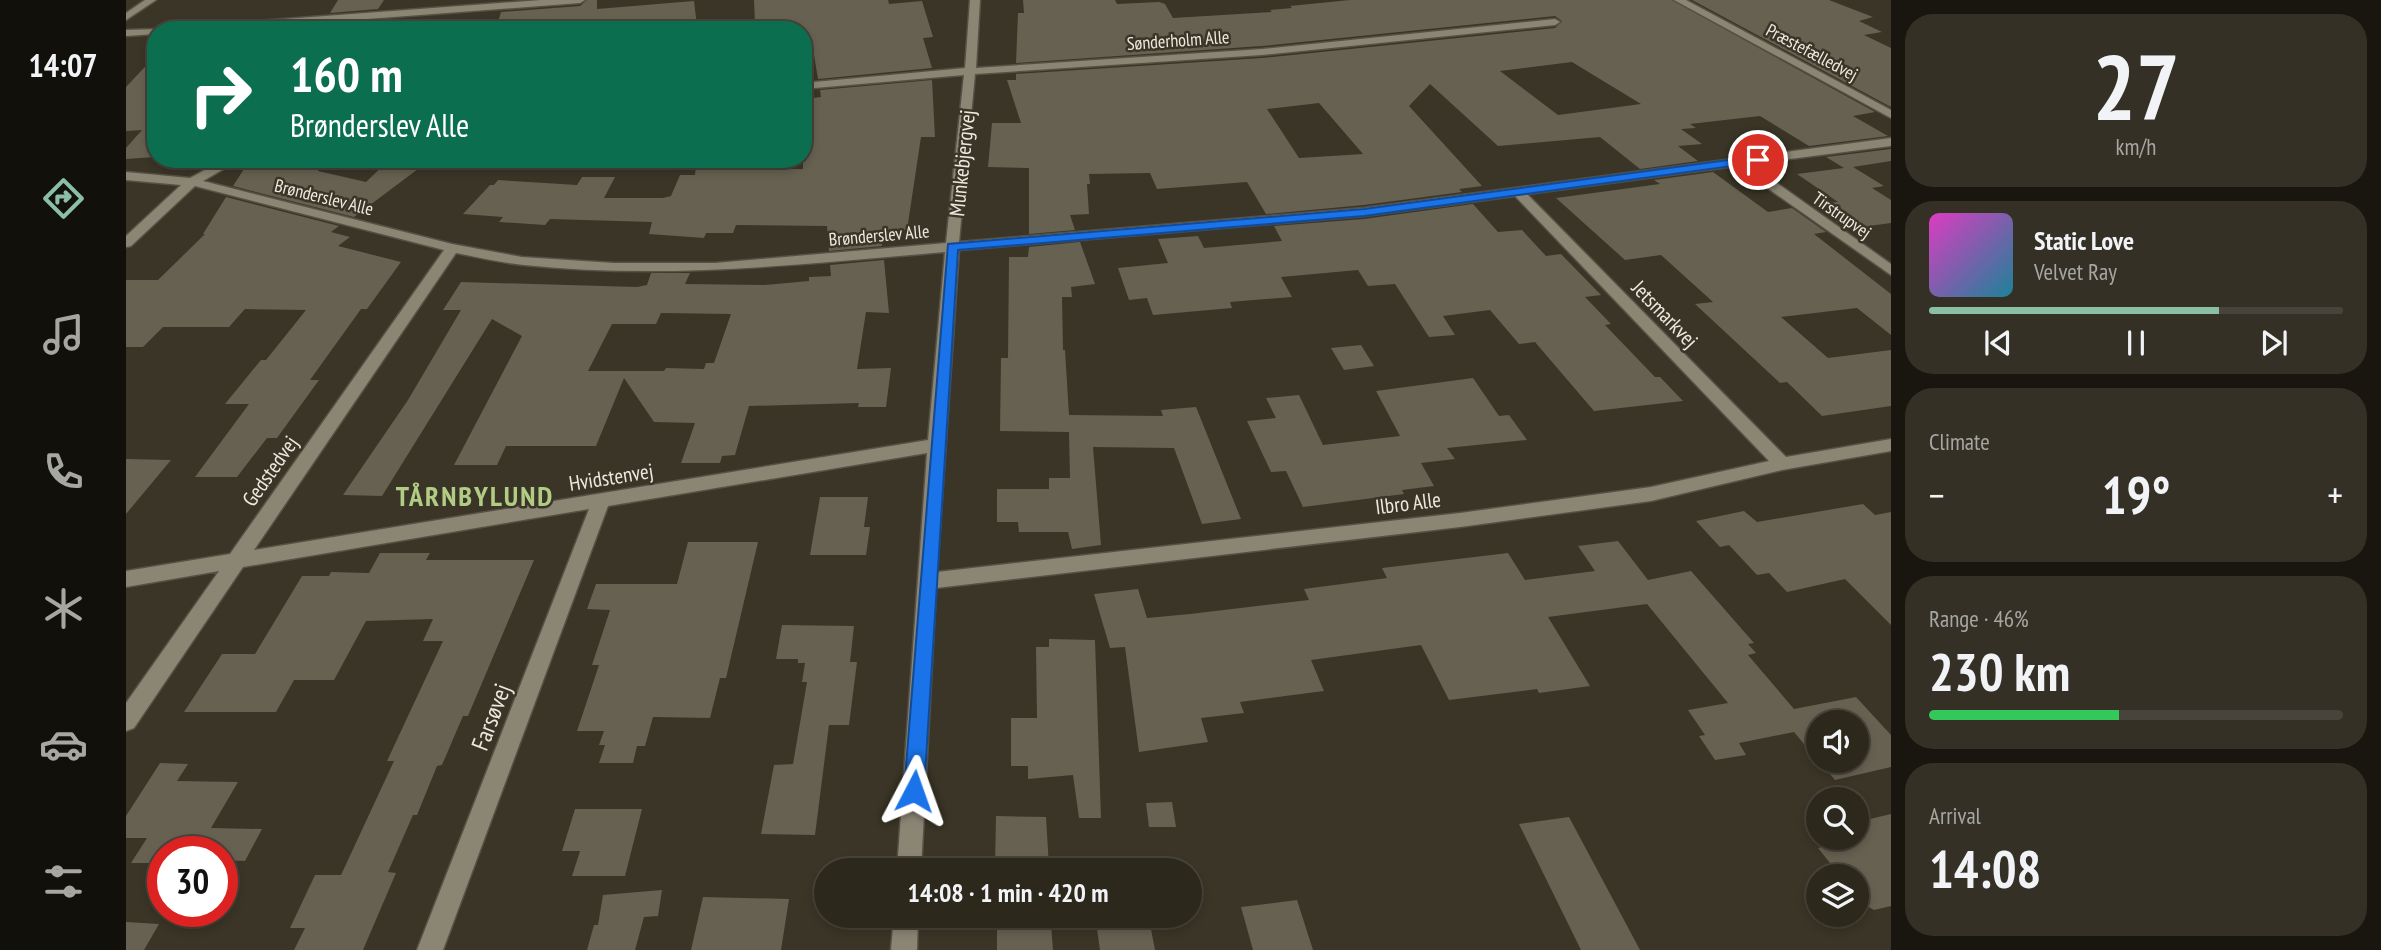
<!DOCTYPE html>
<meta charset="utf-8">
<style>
:root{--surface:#2c281c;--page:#343025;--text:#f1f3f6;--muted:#a6a6a3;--line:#48443b;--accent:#8abfa5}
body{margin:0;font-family:"PT Sans Narrow",sans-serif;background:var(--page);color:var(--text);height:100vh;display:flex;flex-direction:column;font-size:26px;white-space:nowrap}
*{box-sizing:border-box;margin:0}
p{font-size:23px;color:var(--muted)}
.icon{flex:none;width:38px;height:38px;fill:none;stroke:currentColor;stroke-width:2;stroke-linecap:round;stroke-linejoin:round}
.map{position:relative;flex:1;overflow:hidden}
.drawer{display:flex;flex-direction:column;gap:14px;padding:14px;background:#18160f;width:490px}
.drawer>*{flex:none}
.banner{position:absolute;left:21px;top:21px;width:665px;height:147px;border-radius:28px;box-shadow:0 4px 10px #0003,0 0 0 2px var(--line);background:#0b6e4f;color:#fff;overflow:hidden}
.buttons{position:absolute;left:1680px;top:710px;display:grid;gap:14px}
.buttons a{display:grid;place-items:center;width:63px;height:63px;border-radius:50%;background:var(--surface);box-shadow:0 4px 10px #0003,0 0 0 2px var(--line);font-size:35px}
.speed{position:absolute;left:21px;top:836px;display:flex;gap:14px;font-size:35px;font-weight:700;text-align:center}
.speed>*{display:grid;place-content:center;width:91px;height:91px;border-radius:50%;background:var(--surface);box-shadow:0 4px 10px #0003,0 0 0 2px var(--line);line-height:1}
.speed .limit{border:10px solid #d22;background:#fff;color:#111}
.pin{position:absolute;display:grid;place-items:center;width:60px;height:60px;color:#fff;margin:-30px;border:4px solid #fff;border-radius:50%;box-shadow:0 2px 7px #0007}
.me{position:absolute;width:77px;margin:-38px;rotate:4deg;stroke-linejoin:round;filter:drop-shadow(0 0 5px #0008)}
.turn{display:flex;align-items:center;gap:24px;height:147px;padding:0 28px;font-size:32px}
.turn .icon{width:91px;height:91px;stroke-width:2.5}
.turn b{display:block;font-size:49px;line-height:60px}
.big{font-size:52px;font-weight:700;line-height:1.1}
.drawer .tile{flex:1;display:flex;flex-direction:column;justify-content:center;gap:10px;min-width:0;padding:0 24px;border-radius:28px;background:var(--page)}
.drawer .dial{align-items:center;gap:0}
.dial b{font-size:91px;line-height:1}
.song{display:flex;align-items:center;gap:21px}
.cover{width:84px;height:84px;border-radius:10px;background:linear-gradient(135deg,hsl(310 70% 55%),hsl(190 70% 35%))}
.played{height:7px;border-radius:4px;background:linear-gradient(90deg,var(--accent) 70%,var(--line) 70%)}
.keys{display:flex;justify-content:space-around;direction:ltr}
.heat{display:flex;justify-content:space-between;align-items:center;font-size:38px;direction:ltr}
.charge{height:10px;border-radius:5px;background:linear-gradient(90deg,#34c759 46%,var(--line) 0)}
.trip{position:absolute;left:688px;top:858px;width:388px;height:70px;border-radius:35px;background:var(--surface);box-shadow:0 4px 10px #0003,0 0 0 2px var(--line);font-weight:700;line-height:70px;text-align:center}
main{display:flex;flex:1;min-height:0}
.tabs{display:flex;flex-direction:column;width:126px;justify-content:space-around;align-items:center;background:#12100b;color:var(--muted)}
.tabs .icon{width:49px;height:49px}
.tabs .on{color:var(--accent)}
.tabs b{font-size:32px;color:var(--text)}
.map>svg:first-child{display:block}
.building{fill:#666151;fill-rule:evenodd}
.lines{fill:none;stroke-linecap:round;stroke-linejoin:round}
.minor-casing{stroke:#565145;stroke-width:3}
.minor{fill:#8b8574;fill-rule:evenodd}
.route{fill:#1a73e8;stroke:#114b97;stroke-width:2}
.labels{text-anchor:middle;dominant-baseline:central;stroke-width:5;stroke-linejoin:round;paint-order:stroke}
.far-street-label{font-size:18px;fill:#ece9e0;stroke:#3a3526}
.street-label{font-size:21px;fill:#ece9e0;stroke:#3a3526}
.near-street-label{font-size:24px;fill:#ece9e0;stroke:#3a3526}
.district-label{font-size:28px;font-weight:bold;letter-spacing:2px;fill:#b1cc84;stroke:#3a3526}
</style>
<main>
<nav class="tabs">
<b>14:07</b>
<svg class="icon on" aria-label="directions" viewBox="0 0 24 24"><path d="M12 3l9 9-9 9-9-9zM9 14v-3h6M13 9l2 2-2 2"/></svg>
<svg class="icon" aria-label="music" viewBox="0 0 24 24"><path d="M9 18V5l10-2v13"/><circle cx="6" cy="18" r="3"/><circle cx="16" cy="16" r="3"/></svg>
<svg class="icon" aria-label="phone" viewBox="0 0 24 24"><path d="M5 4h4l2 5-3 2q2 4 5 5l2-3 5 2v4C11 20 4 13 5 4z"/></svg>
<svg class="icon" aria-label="climate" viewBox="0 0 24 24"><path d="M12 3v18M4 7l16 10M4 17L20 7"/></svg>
<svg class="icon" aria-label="car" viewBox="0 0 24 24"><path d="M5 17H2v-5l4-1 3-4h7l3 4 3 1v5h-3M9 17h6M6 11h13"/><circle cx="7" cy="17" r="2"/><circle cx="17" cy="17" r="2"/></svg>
<svg class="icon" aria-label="filters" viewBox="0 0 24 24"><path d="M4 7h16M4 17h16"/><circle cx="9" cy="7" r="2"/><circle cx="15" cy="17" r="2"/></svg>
</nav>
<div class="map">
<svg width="1765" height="950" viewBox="0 0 1765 950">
<rect width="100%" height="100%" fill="#3a3526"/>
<path class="building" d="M212 0H258L252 9 204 13Z
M461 0H471V9L568 1 571 26 526 30H444V26L397 30 399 26 371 25 375 12 454 6Z
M628 0H762L763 4 796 1 807 37 797 38 806 68 692 79 687 49 677 50V30H641L640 24H629Z
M897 0H989L991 4 1033 2 1039 4 1047 18 1146 12 1144 10 1166 8 1164 6 1224 0H1546L1749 112 1727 116 1762 136 1683 146 1634 116 1564 124 1570 128 1555 129 1576 144 1552 146 1572 161 1514 169 1474 137 1372 146 1304 84 1283 106 1356 186 1333 189 1336 192 1238 205 1140 214 1121 182 1031 189 1024 173 963 174 964 184H961L963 214 944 215 949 230 903 234V168L862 167 866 123H895L881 80H890V74L1136 58 1429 28 1436 21 1429 16 1136 46 890 63 892 13H898ZM1446 62 1515 104 1432 115 1374 71ZM1193 103 1237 154 1173 158 1141 109Z
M1566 0H1703L1747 17 1733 21 1756 32 1738 35 1765 48V107Z
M245 21 240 30H193L196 25Z
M30 55V157L0 159V148L16 130 0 131V87Z
M806 80 809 137H795L781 230H755L756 246 703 251 701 226 610 225 607 233H580L578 238 523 234 526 222 424 219 419 225 373 222 377 217 337 214 364 185H368L372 180 451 185 456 177H489L478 198H537L545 196 554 175H569L570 166 621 162V169H677V99L695 97 694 90Z
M1765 149V161L1727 167 1758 186 1746 188 1765 200V223L1721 229 1687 205 1712 202 1671 174 1718 168 1700 157Z
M149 159H197L192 171 240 182 263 160 300 163 228 217 107 186 118 169 145 165Z
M1587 172 1642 212 1666 208 1700 232 1688 234 1765 294V335L1731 308 1655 317 1702 358 1765 350V406L1696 416 1661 382 1654 383 1569 304 1587 302 1535 255 1499 260 1430 198 1534 184 1528 180Z
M100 197 213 226 205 232 224 237 212 246 275 262 241 309H235L184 380H193L151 438H141L111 477H69L123 404H99L135 360H140L180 310 119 309 103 327H37L17 347H0V280H32L79 234H77Z
M1347 204 1372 232 1396 230 1420 256 1435 254 1475 295 1459 297 1485 324 1479 325 1529 377H1534L1557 401 1468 411 1409 342 1393 344 1364 310 1317 316 1329 335 1303 337 1269 284 1242 286 1232 270 1155 277 1166 297 1104 302 1106 308 1027 315 1021 298 1003 300 992 268 1042 263 1032 239 1072 236 1078 248 1156 241 1148 226 1238 219Z
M954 242 969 284 945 287 946 297H936L937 350H939L943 415 1037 416 1035 410 1070 407 1115 519 1076 524 1048 448 967 447 975 545 946 549 942 532H893L892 522H871V489H923V478H944L943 432 874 431 875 358H882L883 257H902L903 247Z
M758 260 763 313 740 312 731 369 765 368 760 407H732L733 403 623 406 609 455 596 456 594 463H555L569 423 528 422 498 378 470 446H380L371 465H328L396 336 366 319 256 496 217 495 282 400 335 310H317L335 282 511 287 521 285 525 273H564L559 284 639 285 683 281V277L705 276 704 265ZM535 313 605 314 588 363H580L578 369 540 368 538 371H462L486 324H530Z
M1235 345 1248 366 1218 370 1205 348Z
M1347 378 1373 416 1383 415 1401 440 1321 448 1329 459 1295 463 1308 486 1276 490 1278 494 1177 507 1160 471 1145 472 1121 421 1150 418 1140 398 1173 395 1197 445 1274 436 1250 391Z
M0 459 45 460 0 514Z
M694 497H742L738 527H744L740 555H684Z
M1737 504 1749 515 1765 512V625L1719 579 1661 592 1643 573 1631 575 1603 545 1594 547 1570 521 1618 511 1631 522Z
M1492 541 1522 580 1565 571 1628 643 1622 644 1630 653 1622 655 1668 709 1730 697 1765 735V767L1709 780 1693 761H1731V723H1692V761L1668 732 1613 743 1620 755 1589 760 1573 736 1579 735 1562 710 1602 703 1521 604 1422 617 1464 686 1413 693 1411 689 1323 700 1295 645 1185 660 1198 691 1114 702 1118 713 1075 718 1082 742 1013 752 999 647 984 648 968 594 1012 589 1021 618 1064 614 1183 600 1178 589 1261 578 1256 568 1382 553 1399 580 1469 571 1452 546Z
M562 542H632L600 678H594L584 718 527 717 519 746H511L507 763H473L479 745H473L478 731H451L473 665H466L484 610 461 609 470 584H551Z
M254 553H304L300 560H408L342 716H337L316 765 311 766 291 815H287L262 872 270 873 237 950H168L179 928H164L189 875H215L268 761H261L317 641H297L307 619 240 621 208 680H168L150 712H58L96 654H129L176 576H203L205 572 243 573Z
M656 625 728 626 724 662H731L723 725H703L689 835 635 834 648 765 667 764 681 682H676L679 663H672V659H650Z
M923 639 969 640 975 818H953L947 775 902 779V766H885V718H911L910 647H923Z
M34 763 62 764 51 781 112 782 85 828 136 829 119 861 96 860V852H37V863H5L21 838H0V816Z
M1046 802 1050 827H1023L1020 803Z
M449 809H516L499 876H446L454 851H436Z
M1765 814V906L1748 910 1735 903 1731 897V877H1715L1692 848 1731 838V822Z
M870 816 920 817 923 867H869Z
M1443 817 1514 950H1455L1393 824Z
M536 890 532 916 518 917 509 950H461L468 925H472L477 895Z
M577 897 663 899 655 950H565Z
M1171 900 1187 950H1127L1115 907Z
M969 915H1006L1008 926 1024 924 1029 950H974Z
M0 922 33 924 18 950H0Z
M925 924 927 950H871V926Z"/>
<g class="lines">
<g class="minor-casing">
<path id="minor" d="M19 0H30L0 20V13Z
M415 0H459L454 3 94 30H45L50 27Z
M844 0H854L850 68 1136 49 1429 19 1434 22 1429 25 1136 55 849 74 833 242 1238 208 1765 138V146L1624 164 1765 264V275L1610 166 1401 194 1660 457 1765 439V451L1656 470 1525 501 1334 527 810 588 795 870H771L801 453 482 506 317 950H291L463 509 117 567 8 728 0 731V703L93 571 0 587V571L104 554 318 250 69 186 5 246 0 247V236L55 185 0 180V172L64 178 99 159H115L77 181 326 244 396 257 488 263H589L820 243 838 75 677 89V83L839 68ZM1389 196 1643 461 1525 487 1334 513 811 572 833 250 1238 216ZM819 252 802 440 128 550 330 253C352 257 375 263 398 265 539 280 678 264 819 252Z
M1548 0H1560L1765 110V118Z
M34 29 30 30V34L0 36V30Z
M768 915H792L791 950H765Z"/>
</g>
<use href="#minor" class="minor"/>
</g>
<path class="route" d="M1632 156 1636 157V162L1238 216 832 250 798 791 795 798 788 801 781 798 778 791 822 244 1238 209Z"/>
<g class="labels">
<g class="far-street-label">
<text transform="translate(1052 40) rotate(-4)">Sønderholm Alle</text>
<text transform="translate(1686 52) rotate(28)">Præstefælledvej</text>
<text transform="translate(198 197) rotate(14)">Brønderslev Alle</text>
<text transform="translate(1716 215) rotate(35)">Tirstrupvej</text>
<text transform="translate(753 235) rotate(-5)">Brønderslev Alle</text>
</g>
<g class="street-label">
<text transform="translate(836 163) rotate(-84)">Munkebjergvej</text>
<text transform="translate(1539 314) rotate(46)">Jetsmarkvej</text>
<text transform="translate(144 471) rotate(-55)">Gedstedvej</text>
<text transform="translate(485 477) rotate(-9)">Hvidstenvej</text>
<text transform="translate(1282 503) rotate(-7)">Ilbro Alle</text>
</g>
<g class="near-street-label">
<text transform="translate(365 717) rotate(-69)">Farsøvej</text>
</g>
<g class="district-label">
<text x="349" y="495">TÅRNBYLUND</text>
</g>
</g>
</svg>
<div class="buttons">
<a><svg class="icon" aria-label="sound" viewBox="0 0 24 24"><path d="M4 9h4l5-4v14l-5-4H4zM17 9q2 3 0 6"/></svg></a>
<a><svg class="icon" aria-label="search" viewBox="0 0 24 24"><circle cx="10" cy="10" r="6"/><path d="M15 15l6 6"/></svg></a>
<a><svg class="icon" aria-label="layers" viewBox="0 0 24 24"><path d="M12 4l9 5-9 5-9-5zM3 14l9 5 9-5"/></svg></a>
</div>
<div class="speed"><div class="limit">30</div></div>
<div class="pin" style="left:1632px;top:160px;background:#d93025"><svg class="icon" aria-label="arrive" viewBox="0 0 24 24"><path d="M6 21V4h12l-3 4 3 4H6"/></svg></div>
<svg class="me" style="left:788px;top:791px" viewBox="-20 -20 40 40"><path d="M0-17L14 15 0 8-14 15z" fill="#1a73e8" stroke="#fff" stroke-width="4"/></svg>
<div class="trip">14:08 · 1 min · 420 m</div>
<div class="banner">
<div class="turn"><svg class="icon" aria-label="right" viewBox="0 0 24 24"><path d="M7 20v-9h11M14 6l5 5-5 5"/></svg><div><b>160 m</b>Brønderslev Alle</div></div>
</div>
</div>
<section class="drawer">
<div class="tile dial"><b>27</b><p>km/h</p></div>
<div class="tile">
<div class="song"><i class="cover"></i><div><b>Static Love</b><p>Velvet Ray</p></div></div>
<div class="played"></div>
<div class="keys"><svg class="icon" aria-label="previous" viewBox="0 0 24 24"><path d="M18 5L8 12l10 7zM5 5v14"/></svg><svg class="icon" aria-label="pause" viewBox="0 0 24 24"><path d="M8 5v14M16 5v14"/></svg><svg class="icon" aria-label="next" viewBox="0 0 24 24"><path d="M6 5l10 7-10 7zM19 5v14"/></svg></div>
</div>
<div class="tile"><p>Climate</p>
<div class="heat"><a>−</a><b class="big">19°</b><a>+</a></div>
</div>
<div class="tile"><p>Range · 46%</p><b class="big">230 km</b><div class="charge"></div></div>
<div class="tile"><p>Arrival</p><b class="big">14:08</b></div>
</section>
</main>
